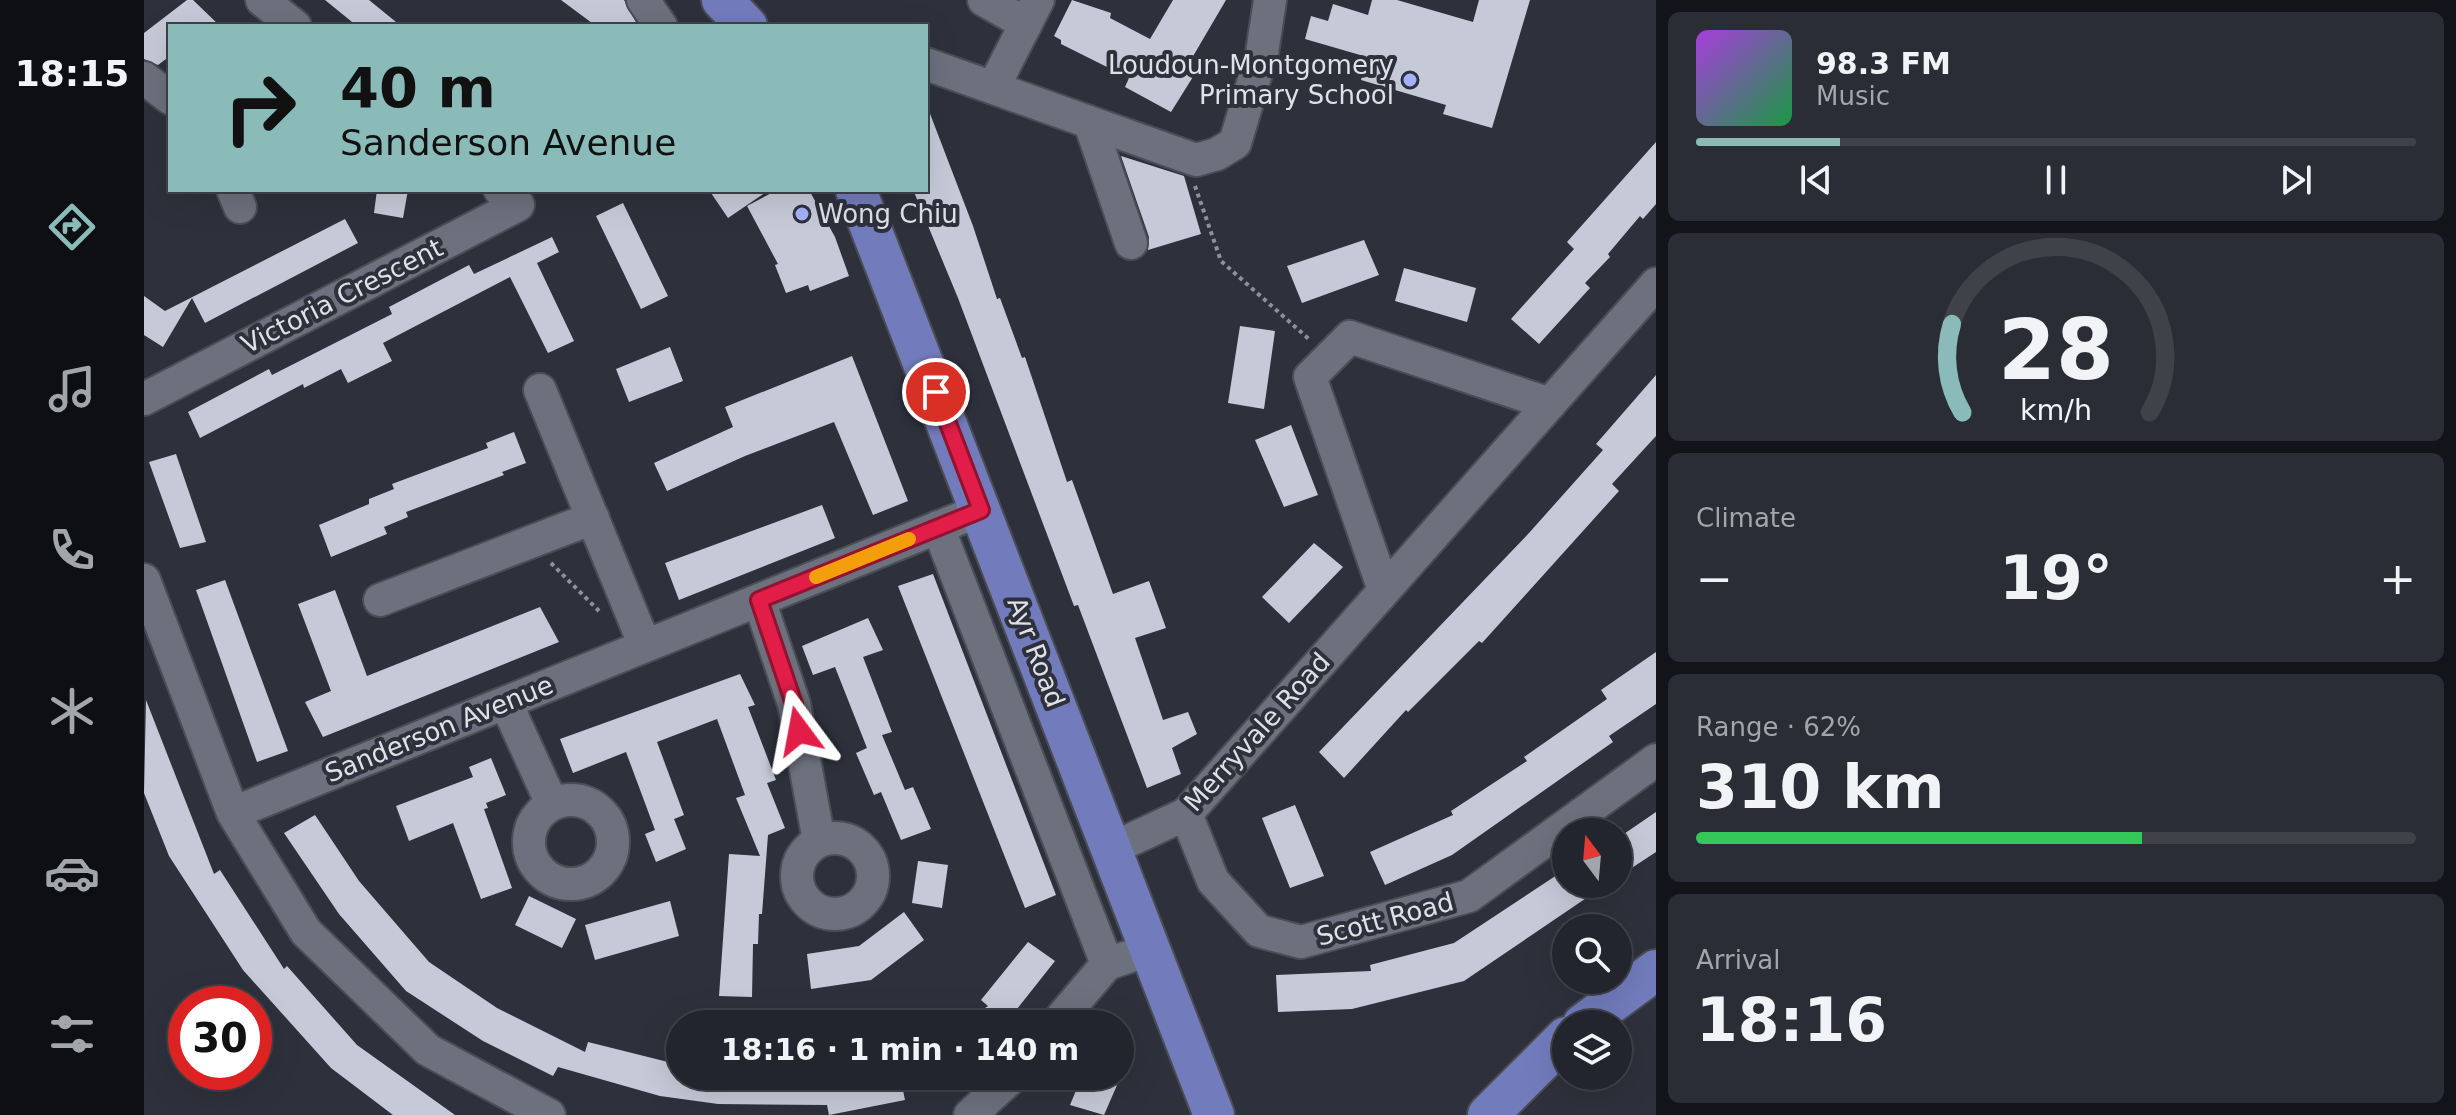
<!DOCTYPE html>
<meta charset="utf-8">
<style>
:root{--surface:#22252d;--page:#2a2d35;--text:#f1f3f6;--muted:#a2a5aa;--line:#3f4249;--accent:#8bbbb9}
body{margin:0;font-family:"DejaVu Sans",sans-serif;background:var(--page);color:var(--text);height:100vh;display:flex;flex-direction:column;font-size:30px;white-space:nowrap}
*{box-sizing:border-box;margin:0}
p{font-size:26px;color:var(--muted)}
.icon{flex:none;width:44px;height:44px;fill:none;stroke:currentColor;stroke-width:2;stroke-linecap:round;stroke-linejoin:round}
.map{position:relative;flex:1;overflow:hidden}
.drawer{display:flex;flex-direction:column;gap:12px;padding:12px;background:#131419;width:800px}
.drawer>*{flex:none}
.hud{position:absolute;left:24px;top:24px;width:760px;height:168px;border-radius:0px;box-shadow:0 8px 32px #0002,0 0 0 2px var(--line);background:#8bbbb9;color:#111;overflow:hidden}
.needle{width:52px;rotate:344deg}
.tools{position:absolute;left:1408px;top:818px;display:grid;gap:16px}
.tools a{display:grid;place-items:center;width:80px;height:80px;border-radius:50%;background:var(--surface);box-shadow:0 8px 32px #0002,0 0 0 2px var(--line);font-size:40px}
.speed{position:absolute;left:24px;top:986px;display:flex;gap:16px;font-size:40px;font-weight:700;text-align:center}
.speed>*{display:grid;place-content:center;width:104px;height:104px;border-radius:50%;background:var(--surface);box-shadow:0 8px 32px #0002,0 0 0 2px var(--line);line-height:1}
.speed .limit{border:12px solid #d22;background:#fff;color:#111}
.pin{position:absolute;display:grid;place-items:center;width:68px;height:68px;color:#fff;margin:-34px;border:4px solid #fff;border-radius:50%;box-shadow:0 2px 8px #0007}
.me{position:absolute;width:88px;margin:-44px;rotate:347deg;stroke-linejoin:round;filter:drop-shadow(0 0 6px #0008)}
.turn{display:flex;align-items:center;gap:28px;height:168px;padding:0 40px;font-size:36px}
.turn .icon{width:104px;height:104px;stroke-width:2.5}
.turn b{display:block;font-size:56px;line-height:68px}
.big{font-size:60px;font-weight:700;line-height:1.1}
.drawer .card{flex:1;display:flex;flex-direction:column;justify-content:center;gap:12px;min-width:0;padding:0 28px;border-radius:12px;background:var(--page)}
.drawer .dial{align-items:center;gap:0}
.dial svg{height:208px;overflow:visible;fill:none;stroke:var(--line);stroke-width:7;stroke-linecap:round;text-anchor:middle}
.dial text{fill:var(--text);stroke:none}
.song{display:flex;align-items:center;gap:24px}
.cover{width:96px;height:96px;border-radius:12px;background:linear-gradient(135deg,hsl(280 70% 55%),hsl(140 70% 35%))}
.played{height:8px;border-radius:4px;background:linear-gradient(90deg,var(--accent) 20%,var(--line) 20%)}
.keys{display:flex;justify-content:space-around;direction:ltr}
.heat{display:flex;justify-content:space-between;align-items:center;font-size:44px;direction:ltr}
.charge{height:12px;border-radius:6px;background:linear-gradient(90deg,#34c759 62%,var(--line) 0)}
.trip{position:absolute;left:522px;top:1010px;width:468px;height:80px;border-radius:40px;background:var(--surface);box-shadow:0 8px 32px #0002,0 0 0 2px var(--line);font-weight:700;line-height:80px;text-align:center}
main{display:flex;flex:1;min-height:0}
.menu{display:flex;flex-direction:column;width:144px;justify-content:space-around;align-items:center;background:#0e0f12;color:var(--muted)}
.menu .icon{width:56px;height:56px}
.menu .on{color:var(--accent)}
.menu b{font-size:36px;color:var(--text)}
.map>svg:first-child{display:block}
.building{fill:#c6cad8}
.lines{fill:none;stroke-linecap:round;stroke-linejoin:round}
.minor-casing{stroke:#4b4d56;stroke-width:36}
.major-casing{stroke:#4b4d56;stroke-width:44}
.path{stroke:#8f919a;stroke-width:4;stroke-dasharray:4 4;stroke-linecap:butt}
.minor{stroke:#6d707d;stroke-width:32}
.major{stroke:#727cbd;stroke-width:40}
.route-casing{stroke:#92132f;stroke-width:20}
.route{stroke:#e11d48;stroke-width:14}
.slow{stroke:#f59e0b;stroke-width:14}
.poi-dot{fill:#a4b2fc;stroke:#2e313c;stroke-width:3}
.labels{text-anchor:middle;dominant-baseline:central;stroke-width:8;stroke-linejoin:round;paint-order:stroke}
.poi-label{font-size:26px;fill:#dfe1e8;stroke:#2e313c;text-anchor:end}
.street-label{font-size:26px;fill:#dfe1e8;stroke:#2e313c}
</style>
<main>
<nav class="menu">
<b>18:15</b>
<svg class="icon on" aria-label="directions" viewBox="0 0 24 24"><path d="M12 3l9 9-9 9-9-9zM9 14v-3h6M13 9l2 2-2 2"/></svg>
<svg class="icon" aria-label="music" viewBox="0 0 24 24"><path d="M9 18V5l10-2v13"/><circle cx="6" cy="18" r="3"/><circle cx="16" cy="16" r="3"/></svg>
<svg class="icon" aria-label="phone" viewBox="0 0 24 24"><path d="M5 4h4l2 5-3 2q2 4 5 5l2-3 5 2v4C11 20 4 13 5 4z"/></svg>
<svg class="icon" aria-label="climate" viewBox="0 0 24 24"><path d="M12 3v18M4 7l16 10M4 17L20 7"/></svg>
<svg class="icon" aria-label="car" viewBox="0 0 24 24"><path d="M5 17H2v-5l4-1 3-4h7l3 4 3 1v5h-3M9 17h6M6 11h13"/><circle cx="7" cy="17" r="2"/><circle cx="17" cy="17" r="2"/></svg>
<svg class="icon" aria-label="filters" viewBox="0 0 24 24"><path d="M4 7h16M4 17h16"/><circle cx="9" cy="7" r="2"/><circle cx="15" cy="17" r="2"/></svg>
</nav>
<div class="map">
<svg width="1512" height="1115" viewBox="0 0 1512 1115">
<rect width="100%" height="100%" fill="#2e313c"/>
<path class="building" d="M43 0H49L76 26H26V56L14 65 0 59V33Z
M181 0H225L257 26H213Z
M417 0H480L494 26H452Z
M928 0 967 13 966 18 1006 39 1029 0H1082L1048 58 1057 64 1027 112 981 87 985 78 917 44V40L910 36Z
M1228 0H1253L1329 22 1335 0H1386L1348 128 1299 114 1302 105 1217 80 1223 57 1161 39 1167 16 1184 21 1189 4 1224 15Z
M785 111 829 226 853 299 856 298 878 358 881 357 923 482 928 480 969 594 1005 581 1022 628 991 638 1019 720 1044 712 1053 734 1028 748 1037 774 1003 788 934 605 930 606 814 298 770 192 782 190Z
M1512 142V204L1499 219 1496 216 1464 254 1466 257 1441 283 1446 288 1395 344 1367 319 1430 249 1423 242Z
M977 156 1040 176 1057 234 1004 250 1005 237Z
M233 190H264L259 218 230 213Z
M565 190H625L584 218Z
M633 190H665L691 237 705 276 666 291 664 285 642 293 631 265 634 264 603 206Z
M479 203 524 296 497 309 452 216Z
M201 219 214 243 61 323 48 298 19 347 0 335V296L21 311Z
M408 237 415 252 393 263 430 341 404 353 366 277 239 343 248 361 204 383 197 369 160 388 159 384 56 438 44 412 125 369 128 375 248 314 245 307 325 265 330 274Z
M1220 240 1235 275 1158 303 1143 266Z
M1260 268 1332 288 1323 322 1251 301Z
M1096 326 1131 331 1120 409 1084 403Z
M526 347 539 381 485 402 472 369Z
M708 356 764 501 729 515 690 422 601 456 523 491 510 463 589 427 581 407Z
M1512 375V436L1468 484 1475 491 1338 643 1335 641 1264 712 1262 710 1200 778 1175 752 1385 533 1459 450 1452 444Z
M1147 425 1174 495 1140 507 1111 440Z
M370 432 382 463 358 472 360 475 262 512 264 517 240 527 243 534 187 557 175 525 225 504V499L250 489 248 484 344 448 342 443Z
M32 454 62 542 36 548 5 462Z
M678 505 691 538 535 600 521 563Z
M1170 543 1199 567 1145 623 1118 597Z
M789 574 912 895 881 908 754 586Z
M81 580 144 751 113 762 52 590Z
M191 590 223 676 396 607 415 642 179 737 161 702 187 691 154 604Z
M724 618 739 650 719 657 748 732 738 735 761 790 769 787 787 829 757 840 737 792 730 795 712 753 723 748 691 667 669 675 658 646Z
M1512 652V704L1465 736 1469 742 1308 855 1241 885 1226 852 1309 815 1307 811 1383 761 1380 757 1463 699 1457 690Z
M596 674 611 705 604 707 632 780 623 783 641 828 624 835 618 914H615L614 944H609L608 997 575 996 585 854 616 856 592 798 601 795 573 719 513 742 540 815 530 819 542 849 512 862 501 834 511 830 482 752 429 773 416 739Z
M2 700 70 874 76 870 140 969 143 966 213 1045 311 1115H249L187 1068 99 970 25 856 0 793Z
M347 758 362 795 342 803 344 808 340 809 368 888 337 899 309 823 265 841 252 806 329 777 325 767Z
M1151 805 1180 876 1146 888 1118 818Z
M1512 812V852L1474 877V838Z
M171 815 215 881 285 962 353 1008 441 1052 444 1042 536 1065V1076H665V1081L689 1076H756L761 1100 685 1115 683 1105 574 1104 516 1096 414 1067 409 1076 339 1041 262 991 195 914 140 833Z
M774 861 804 865 798 908 768 903Z
M1422 869V884H1463L1320 981 1208 1009 1134 1012 1132 975 1227 971 1226 965 1310 943Z
M385 896 432 919 418 948 371 925Z
M526 901 535 936 451 960 441 925Z
M760 912 780 940 727 980 667 989 663 954 715 946Z
M884 942 911 961 861 1024H818L844 1006 837 1000Z
M938 1076H977L960 1115 926 1105Z"/>
<g class="lines">
<g class="minor-casing">
<path id="minor" d="M118 0 151 26
M499 0 517 26
M840 0 882 24
M782 64 1052 160 1073 154 1091 143 1118 53 1126 0
M0 78 26 98
M849 88 894 0
M946 123 987 243
M89 190 96 207
M396 390 501 646
M0 399 374 205 356 190
M794 527 963 964
M0 580 89 813 162 932 284 1050 405 1115
M1240 590 1166 377 1206 337 1406 404
M236 600 449 518
M615 600 650 704 675 841
M362 703 408 804
M385 842a42 42 0 1 1 84 0a42 42 0 1 1-84 0Z
M89 813 837 510
M1042 814 1069 881 1115 931 1157 942 1325 896 1512 760
M653 876a38 38 0 1 1 76 0a38 38 0 1 1-76 0Z
M967 849 1042 814 1512 284
M912 1024 963 964 984 957
M826 1115 869 1076"/>
</g>
<g class="major-casing">
<path id="major" d="M578 0 603 26
M712 190 1070 1115
M1439 1024 1512 970
M1344 1115 1422 1037"/>
</g>
<path class="path" d="M1051 186 1077 261 1166 340
M407 563 455 611"/>
<use href="#minor" class="minor"/>
<use href="#major" class="major"/>
</g>
<g class="lines">
<g class="route-casing">
<path id="route" d="M655 731 650 704 615 600 837 510 792 392"/>
</g>
<use href="#route" class="route"/>
<path class="slow" d="M672 577 765 539"/>
</g>
<g class="poi-dot">
<circle cx="1266" cy="80" r="8"/>
<circle cx="658" cy="214" r="8"/>
</g>
<g class="labels">
<g class="poi-label">
<text x="1250" y="65">Loudoun-Montgomery<tspan x="1250" dy="30">Primary School</tspan></text>
<text x="674" y="214" text-anchor="start">Wong Chiu</text>
</g>
<g class="street-label">
<text transform="translate(198 296) rotate(-27)">Victoria Crescent</text>
<text transform="translate(892 652) rotate(69)">Ayr Road</text>
<text transform="translate(295 729) rotate(-22)">Sanderson Avenue</text>
<text transform="translate(1113 732) rotate(-48)">Merryvale Road</text>
<text transform="translate(1241 919) rotate(-15)">Scott Road</text>
</g>
</g>
</svg>
<div class="tools">
<a><svg class="needle" viewBox="-14 -14 28 28"><path d="M0-13l5 13h-10z" fill="#e53935"/><path d="M0 13l5-13h-10z" fill="#a2a5aa"/></svg></a>
<a><svg class="icon" aria-label="search" viewBox="0 0 24 24"><circle cx="10" cy="10" r="6"/><path d="M15 15l6 6"/></svg></a>
<a><svg class="icon" aria-label="layers" viewBox="0 0 24 24"><path d="M12 4l9 5-9 5-9-5zM3 14l9 5 9-5"/></svg></a>
</div>
<div class="speed"><div class="limit">30</div></div>
<div class="pin" style="left:792px;top:392px;background:#d93025"><svg class="icon" aria-label="arrive" viewBox="0 0 24 24"><path d="M6 21V4h12l-3 4 3 4H6"/></svg></div>
<svg class="me" style="left:655px;top:731px" viewBox="-20 -20 40 40"><path d="M0-17L14 15 0 8-14 15z" fill="#e11d48" stroke="#fff" stroke-width="4"/></svg>
<div class="trip">18:16 · 1 min · 140 m</div>
<div class="hud">
<div class="turn"><svg class="icon" aria-label="right" viewBox="0 0 24 24"><path d="M7 20v-9h11M14 6l5 5-5 5"/></svg><div><b>40 m</b>Sanderson Avenue</div></div>
</div>
</div>
<section class="drawer">
<div class="card">
<div class="song"><i class="cover"></i><div><b>98.3 FM</b><p>Music</p></div></div>
<div class="played"></div>
<div class="keys"><svg class="icon" aria-label="previous" viewBox="0 0 24 24"><path d="M18 5L8 12l10 7zM5 5v14"/></svg><svg class="icon" aria-label="pause" viewBox="0 0 24 24"><path d="M8 5v14M16 5v14"/></svg><svg class="icon" aria-label="next" viewBox="0 0 24 24"><path d="M6 5l10 7-10 7zM19 5v14"/></svg></div>
</div>
<div class="card dial"><svg viewBox="0 0 100 80">
<path d="M14 69A42 42 0 1 1 86 69"/>
<path d="M14 69A42 42 0 0 1 10 35" stroke="#8bbbb9"/>
<text x="50" y="56" font-size="32" font-weight="700">28</text>
<text x="50" y="72" font-size="11">km/h</text>
</svg></div>
<div class="card"><p>Climate</p>
<div class="heat"><a>−</a><b class="big">19°</b><a>+</a></div>
</div>
<div class="card"><p>Range · 62%</p><b class="big">310 km</b><div class="charge"></div></div>
<div class="card"><p>Arrival</p><b class="big">18:16</b></div>
</section>
</main>
